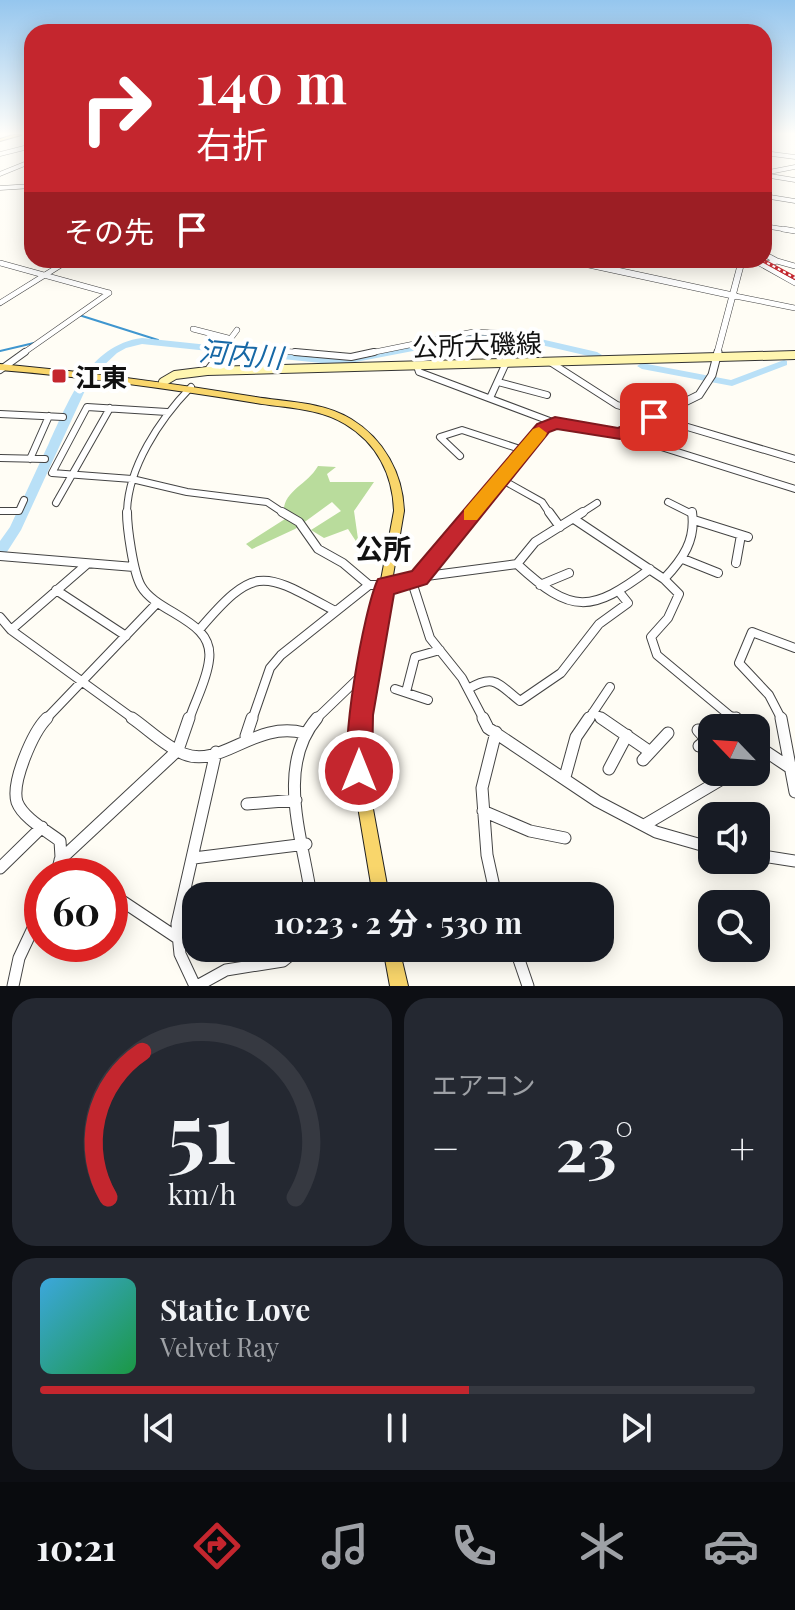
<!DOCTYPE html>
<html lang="ja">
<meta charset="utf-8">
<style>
:root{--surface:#171b24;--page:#242831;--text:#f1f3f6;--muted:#9ea1a6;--line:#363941;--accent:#c4262e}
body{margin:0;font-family:"Playfair Display","Noto Sans JP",serif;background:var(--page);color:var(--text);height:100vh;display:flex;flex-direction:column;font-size:30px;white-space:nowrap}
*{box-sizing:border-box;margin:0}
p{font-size:26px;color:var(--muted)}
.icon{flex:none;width:44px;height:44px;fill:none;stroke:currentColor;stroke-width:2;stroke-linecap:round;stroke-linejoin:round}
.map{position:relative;height:986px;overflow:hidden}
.panel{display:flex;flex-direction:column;gap:12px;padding:12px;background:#0d0f14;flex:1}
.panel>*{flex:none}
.top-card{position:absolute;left:24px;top:24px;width:748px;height:244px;border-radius:24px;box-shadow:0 4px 20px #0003;background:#c4262e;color:#fff;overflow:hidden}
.needle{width:52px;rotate:295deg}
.buttons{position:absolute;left:698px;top:714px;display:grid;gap:16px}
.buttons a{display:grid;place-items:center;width:72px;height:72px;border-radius:16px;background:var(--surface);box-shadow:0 4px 20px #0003;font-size:40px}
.speed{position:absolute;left:24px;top:858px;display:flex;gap:16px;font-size:40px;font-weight:700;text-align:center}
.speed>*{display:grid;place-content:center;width:104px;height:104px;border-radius:50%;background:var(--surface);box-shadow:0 4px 20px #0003;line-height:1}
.speed .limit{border:12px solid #d22;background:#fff;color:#111}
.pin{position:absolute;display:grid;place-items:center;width:68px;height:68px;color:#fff;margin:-34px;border-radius:16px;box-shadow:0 4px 12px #0006}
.me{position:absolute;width:88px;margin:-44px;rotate:0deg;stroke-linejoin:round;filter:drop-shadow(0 0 6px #0008)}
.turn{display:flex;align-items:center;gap:28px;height:168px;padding:0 40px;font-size:36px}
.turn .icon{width:104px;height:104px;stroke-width:2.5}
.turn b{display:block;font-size:56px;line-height:68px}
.then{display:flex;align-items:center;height:76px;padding:0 40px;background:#0003;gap:16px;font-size:30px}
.big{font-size:60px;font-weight:700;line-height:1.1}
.panel .tile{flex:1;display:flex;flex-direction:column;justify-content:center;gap:12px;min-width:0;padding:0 28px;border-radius:24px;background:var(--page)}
.panel .dial{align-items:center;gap:0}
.dial svg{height:208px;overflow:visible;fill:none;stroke:var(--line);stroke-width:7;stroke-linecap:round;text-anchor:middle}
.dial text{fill:var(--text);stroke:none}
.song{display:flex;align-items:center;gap:24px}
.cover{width:96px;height:96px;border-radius:12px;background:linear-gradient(135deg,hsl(200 70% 55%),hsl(140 70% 35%))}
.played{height:8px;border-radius:4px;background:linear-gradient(90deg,var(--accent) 60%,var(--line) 60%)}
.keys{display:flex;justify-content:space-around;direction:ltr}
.heat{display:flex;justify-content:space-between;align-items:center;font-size:44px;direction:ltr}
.panel .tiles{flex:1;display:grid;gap:12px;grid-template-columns:1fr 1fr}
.tile:last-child{grid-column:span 2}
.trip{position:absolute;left:182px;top:882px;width:432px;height:80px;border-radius:24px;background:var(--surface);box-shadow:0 4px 20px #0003;font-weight:700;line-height:80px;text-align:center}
.menu{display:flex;height:128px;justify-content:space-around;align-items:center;background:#090b0e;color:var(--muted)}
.menu .icon{width:56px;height:56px}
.menu .active{color:var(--accent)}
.menu b{font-size:36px;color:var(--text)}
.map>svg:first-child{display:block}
.forest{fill:#b9dc9c}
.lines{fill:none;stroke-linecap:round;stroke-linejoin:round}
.stream{stroke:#3f96cf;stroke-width:2}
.river{fill:#b9e0f7;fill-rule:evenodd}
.minor-far4-casing{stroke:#444;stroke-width:5}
.minor-far3-casing{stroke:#444;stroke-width:6}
.minor-far2-casing{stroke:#444;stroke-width:8}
.minor-far1-casing{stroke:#444;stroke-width:10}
.minor-casing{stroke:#444;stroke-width:13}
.tertiary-far3-casing{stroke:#444;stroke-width:5}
.tertiary-far2-casing{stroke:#444;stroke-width:7}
.tertiary-far1-casing{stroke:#444;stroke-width:9}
.tertiary-casing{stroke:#444;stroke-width:11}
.secondary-casing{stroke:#333;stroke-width:10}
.primary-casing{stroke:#222;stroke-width:2}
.minor-far4{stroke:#fff;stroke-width:4}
.minor-far3{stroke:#fff;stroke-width:5}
.minor-far2{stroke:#fff;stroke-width:6}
.minor-far1{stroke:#fff;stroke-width:8}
.minor{stroke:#fff;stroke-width:11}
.tertiary-far3{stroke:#fff;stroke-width:4}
.tertiary-far2{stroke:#fff;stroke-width:6}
.tertiary-far1{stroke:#fff;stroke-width:7}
.tertiary{stroke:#fff;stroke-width:9}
.secondary{stroke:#fff6b0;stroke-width:8}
.primary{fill:#f9d66b;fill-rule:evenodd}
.rail-casing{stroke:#c4262e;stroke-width:4}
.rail{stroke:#fff;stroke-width:2;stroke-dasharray:3;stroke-linecap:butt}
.route{fill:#c4262e;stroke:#7f191e;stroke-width:2}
.slow{fill:#f59e0b}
.poi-dot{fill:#c4262e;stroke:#fff;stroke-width:3}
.labels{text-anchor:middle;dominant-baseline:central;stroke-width:8;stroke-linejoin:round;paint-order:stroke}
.street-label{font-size:26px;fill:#111;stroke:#fff}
.poi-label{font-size:26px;font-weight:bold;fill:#111;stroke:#fff;text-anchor:start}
.water-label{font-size:28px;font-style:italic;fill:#1768a6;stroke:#fff}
.neighbourhood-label{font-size:28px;font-weight:bold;fill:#111;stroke:#fff}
</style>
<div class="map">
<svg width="795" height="986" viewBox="0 0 795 986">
<rect width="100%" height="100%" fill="#fffdf5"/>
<path class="forest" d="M318 466 336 467 327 474 330 482H374L354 511 359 546 348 529 324 538 311 530 341 511 332 502 295 529 252 549 246 544 285 519C278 492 306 487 318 466Z"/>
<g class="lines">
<path class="stream" d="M79 315 158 340V343
M0 351 34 343"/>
<path class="river" d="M488 331 491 332V336L340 365 142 344 126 348 117 353 101 368 88 384 21 530 5 555 0 556V541L10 527C23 499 36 471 49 443 69 401 88 345 142 338L340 359Z
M506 331 597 352 602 355 597 358 503 336V332Z
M784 360 787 361V365L732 386 642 369 637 366 642 363 731 380Z"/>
<g class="minor-far4-casing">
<path id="minor-far4" d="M764 142 765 135
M764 153 795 157
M0 154 32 146
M0 174 32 161
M764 175 795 180
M0 188 32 186
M764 196 795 201
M764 226 795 231"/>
</g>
<g class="minor-far3-casing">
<path id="minor-far3" d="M783 229 795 231
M764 254 777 261
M754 260 795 283
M0 263 109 293
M763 265 777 261 795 266
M735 296 795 308
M0 303 69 260
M193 329 228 338
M222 346 318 354
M22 354 109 293
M219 354 237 330
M365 354 473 332 520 334 511 354"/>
</g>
<g class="minor-far2-casing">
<path id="minor-far2" d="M295 352 351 357 374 352
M550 362 617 405 656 416
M417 366 419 372 555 423
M0 370 25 352
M207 371 221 352
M498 382 547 395
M490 398 511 352
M167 412 87 407 52 473 132 479 187 492 267 502 285 514
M0 414 63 417
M654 417 795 459
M620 434 795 489
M460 456 440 437 462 430 523 450
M0 458 45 459
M30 459 49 416
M499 478 542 502 550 514
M668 502 692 514
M56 503 110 408
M0 511H19L24 500
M127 514C127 468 160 419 191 387
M580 514 597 503"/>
</g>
<g class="minor-far1-casing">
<path id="minor-far1" d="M127 512C127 527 133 572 141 586 157 614 215 620 209 660 207 680 195 701 189 720
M282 512 299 522 318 549 343 563 369 585
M549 512 560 527
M574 519 664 579 679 594 668 618 651 637 657 655 735 720
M694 520 748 537
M0 556 134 567
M683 559 718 573
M736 563 741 535
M517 564 535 542 583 512
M419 577 517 564C572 615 591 613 650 569
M664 579C683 559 696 540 692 512
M412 582 430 638 462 678 484 720
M540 585 569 573
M56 590 126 636
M0 617 11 630 135 720
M11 630 86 565
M199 630C256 563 263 572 335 611
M395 689 428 700
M468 689C495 673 498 684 520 701L561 673 599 624 628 603 620 593
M406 692 415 657 440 650
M593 712 604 720
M45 720 157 603
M252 720 270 668 281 655 369 585H386
M315 720 363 674H368
M588 720 610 687
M733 720 736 718
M782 720 769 695 739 663 752 632 795 648"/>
</g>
<g class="minor-casing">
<path id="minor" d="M47 718C33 732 11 782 17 802 23 818 47 831 60 841L61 857 56 876
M132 718C148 729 166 747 184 754 221 769 255 720 304 733
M483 718 488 728 597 801 656 832 712 848
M601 718 649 751
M733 718 743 728
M781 718 795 792
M722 728 736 718
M698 730 707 740
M496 732 482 788 487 855 496 896
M246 736 252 718
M756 745 789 767
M699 746 712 736
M643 760 668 733
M609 769 627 735
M565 777 576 737 589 718
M247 804 296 800
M483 811 530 831 565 838
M646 824 734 772
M756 855 795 861
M194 858 306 844
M0 868 42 827
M84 876 60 860 178 750 189 718
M110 893 176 937
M311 896C303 839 275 767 317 718
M515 948 528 986
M13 986 19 958 42 909
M195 986 180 954 177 924 216 752
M197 986 226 970 283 961 299 948"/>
</g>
<g class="tertiary-far3-casing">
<path id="tertiary-far3" d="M764 173 795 167"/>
</g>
<g class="tertiary-far2-casing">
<path id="tertiary-far2" d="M568 260 735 296
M717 354 742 260"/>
</g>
<g class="tertiary-far1-casing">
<path id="tertiary-far1" d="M472 514 543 428 555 423 620 434 699 395 712 375 718 352"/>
</g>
<g class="tertiary-casing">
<path id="tertiary" d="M386 585C428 583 448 542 473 512"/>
</g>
<g class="secondary-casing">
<path id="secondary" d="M163 382 175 375 207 371 795 355"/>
</g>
<g class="primary-casing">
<path id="primary" d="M13 135H21L0 141V139Z
M0 364C86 372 171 383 256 397 287 402 323 402 351 419 384 439 403 474 404 511L365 739 366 771 389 896H373L352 771 351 739 394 511C393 475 377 443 345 424 319 408 286 408 256 403 171 389 86 377 0 370Z
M383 948H399L408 986H390Z"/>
</g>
<use href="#minor-far4" class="minor-far4"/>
<use href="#minor-far3" class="minor-far3"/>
<use href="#minor-far2" class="minor-far2"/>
<use href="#minor-far1" class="minor-far1"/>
<use href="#minor" class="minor"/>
<use href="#tertiary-far3" class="tertiary-far3"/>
<use href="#tertiary-far2" class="tertiary-far2"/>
<use href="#tertiary-far1" class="tertiary-far1"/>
<use href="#tertiary" class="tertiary"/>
<use href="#secondary" class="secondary"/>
<use href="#primary" class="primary"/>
<g class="rail-casing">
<path id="rail" d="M762 260 795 278"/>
</g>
<use href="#rail" class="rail"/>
</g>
<linearGradient id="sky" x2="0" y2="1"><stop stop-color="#95c6ee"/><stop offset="0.49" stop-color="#fffefa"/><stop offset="1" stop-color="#fffefa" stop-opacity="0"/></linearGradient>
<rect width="795" height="273" fill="url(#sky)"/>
<path class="route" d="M654 411 660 413V421L620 439 557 429 549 432 427 584 394 594 373 715 372 771 368 780 359 784 350 780C338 753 364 608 378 579L412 571 537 424 555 417 618 428Z"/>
<path class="slow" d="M539 427 547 433 545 437 477 520H464V510L533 429Z"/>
<rect class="poi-dot" x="51" y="368" width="16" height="16" rx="4"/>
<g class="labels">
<g class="street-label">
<text transform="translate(477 344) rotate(-2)">公所大磯線</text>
</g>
<g class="poi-label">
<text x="75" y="376">江東</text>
</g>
<g class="water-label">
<text transform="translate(241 353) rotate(5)">河内川</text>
</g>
<g class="neighbourhood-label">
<text x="383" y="547">公所</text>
</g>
</g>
</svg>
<div class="buttons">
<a><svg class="needle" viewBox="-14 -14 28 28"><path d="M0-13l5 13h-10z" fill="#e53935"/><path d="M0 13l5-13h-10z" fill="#9ea1a6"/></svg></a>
<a><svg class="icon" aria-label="sound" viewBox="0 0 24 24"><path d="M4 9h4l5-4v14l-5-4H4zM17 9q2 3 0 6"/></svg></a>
<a><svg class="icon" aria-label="search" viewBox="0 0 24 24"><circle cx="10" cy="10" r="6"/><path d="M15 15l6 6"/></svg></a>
</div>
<div class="speed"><div class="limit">60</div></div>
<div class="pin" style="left:654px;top:417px;background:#d93025"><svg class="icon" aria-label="arrive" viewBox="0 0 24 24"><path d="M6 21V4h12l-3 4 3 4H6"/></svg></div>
<svg class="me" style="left:359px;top:771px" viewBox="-20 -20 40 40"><circle r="17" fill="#c4262e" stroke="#fff" stroke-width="3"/><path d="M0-11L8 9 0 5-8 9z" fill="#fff"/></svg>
<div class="trip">10:23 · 2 分 · 530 m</div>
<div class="top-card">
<div class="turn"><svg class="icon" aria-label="right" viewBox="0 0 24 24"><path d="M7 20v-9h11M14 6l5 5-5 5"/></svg><div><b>140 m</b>右折</div></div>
<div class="then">その先<svg class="icon" aria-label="arrive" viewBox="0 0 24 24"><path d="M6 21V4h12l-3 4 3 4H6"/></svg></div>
</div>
</div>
<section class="panel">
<div class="tiles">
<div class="tile dial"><svg viewBox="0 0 100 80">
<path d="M14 69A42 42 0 1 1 86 69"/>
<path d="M14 69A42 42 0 0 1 27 13" stroke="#c4262e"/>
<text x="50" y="56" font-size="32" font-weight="700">51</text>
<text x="50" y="72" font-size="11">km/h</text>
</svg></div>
<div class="tile"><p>エアコン</p>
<div class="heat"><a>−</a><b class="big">23°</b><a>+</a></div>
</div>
<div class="tile">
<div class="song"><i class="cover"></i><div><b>Static Love</b><p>Velvet Ray</p></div></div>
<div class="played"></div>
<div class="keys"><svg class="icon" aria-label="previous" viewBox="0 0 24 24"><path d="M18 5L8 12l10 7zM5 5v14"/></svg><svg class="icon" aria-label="pause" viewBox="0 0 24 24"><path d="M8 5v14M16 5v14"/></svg><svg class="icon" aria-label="next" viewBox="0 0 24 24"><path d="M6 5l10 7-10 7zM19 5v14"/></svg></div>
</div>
</div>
</section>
<nav class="menu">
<b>10:21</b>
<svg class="icon active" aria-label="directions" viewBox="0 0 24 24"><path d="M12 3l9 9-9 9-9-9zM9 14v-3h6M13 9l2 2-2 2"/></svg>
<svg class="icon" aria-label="music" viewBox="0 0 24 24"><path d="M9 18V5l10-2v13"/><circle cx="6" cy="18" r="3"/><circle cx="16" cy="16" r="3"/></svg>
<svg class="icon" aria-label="phone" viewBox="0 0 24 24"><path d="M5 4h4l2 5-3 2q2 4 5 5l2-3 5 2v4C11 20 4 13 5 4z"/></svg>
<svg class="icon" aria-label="climate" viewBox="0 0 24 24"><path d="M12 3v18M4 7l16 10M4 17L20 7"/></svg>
<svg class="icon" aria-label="car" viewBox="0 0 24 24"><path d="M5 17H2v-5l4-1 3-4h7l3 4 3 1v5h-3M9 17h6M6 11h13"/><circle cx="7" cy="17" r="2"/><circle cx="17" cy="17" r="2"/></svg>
</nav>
